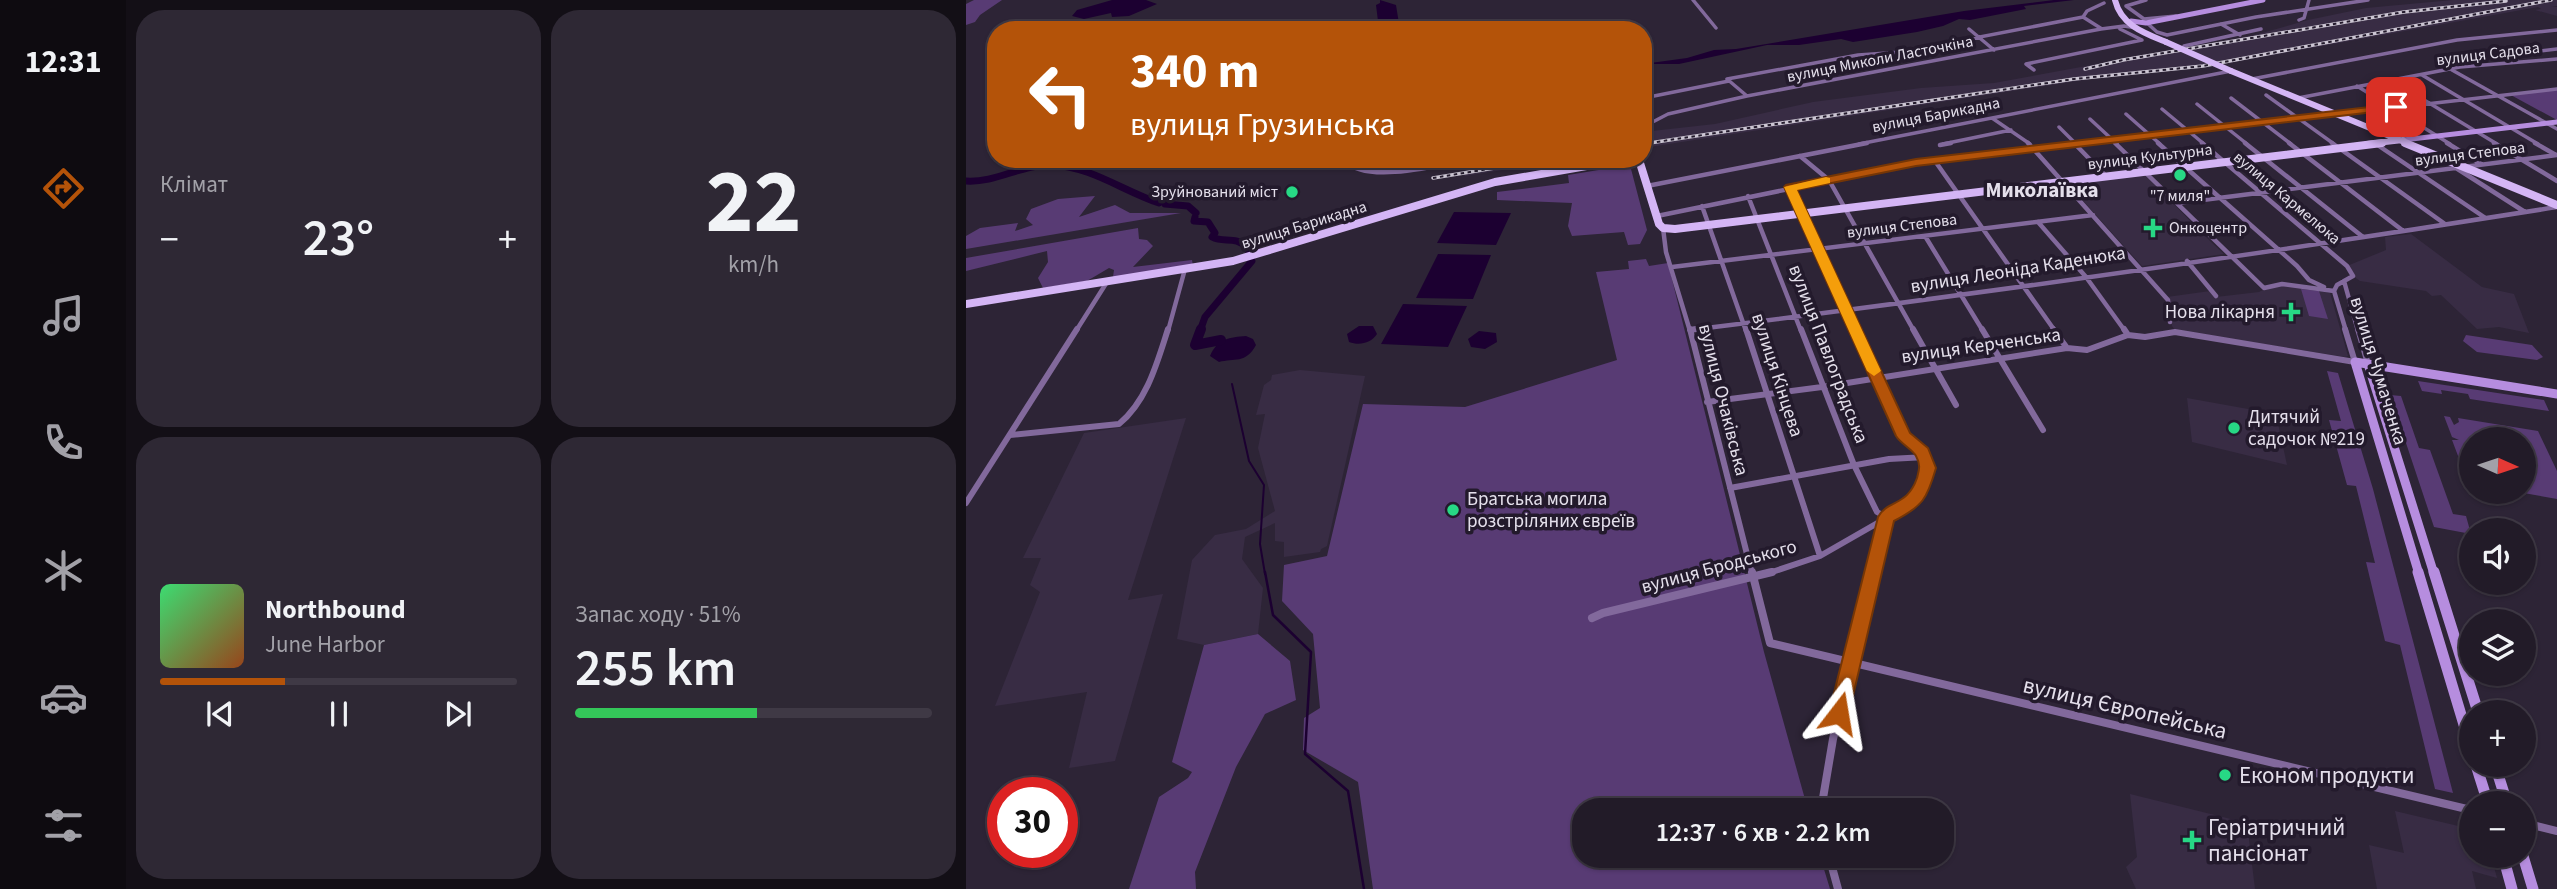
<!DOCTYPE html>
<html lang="uk">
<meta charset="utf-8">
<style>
:root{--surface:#221b28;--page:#2e2834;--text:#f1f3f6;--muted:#a2a1a8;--line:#3f3945;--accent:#b45309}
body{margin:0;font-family:"Source Sans 3",sans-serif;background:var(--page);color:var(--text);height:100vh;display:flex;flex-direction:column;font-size:26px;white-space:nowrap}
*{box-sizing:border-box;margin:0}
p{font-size:23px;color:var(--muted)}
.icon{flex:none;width:38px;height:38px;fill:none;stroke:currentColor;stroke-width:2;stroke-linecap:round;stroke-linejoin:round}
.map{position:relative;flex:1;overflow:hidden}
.details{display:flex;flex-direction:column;gap:10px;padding:10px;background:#130f16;width:840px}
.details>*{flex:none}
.banner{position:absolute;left:21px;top:21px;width:665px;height:147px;border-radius:28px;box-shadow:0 2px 5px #0004,0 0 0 2px var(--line);background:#b45309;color:#fff;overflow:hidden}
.needle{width:46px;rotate:93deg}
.buttons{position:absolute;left:1493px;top:427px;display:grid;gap:14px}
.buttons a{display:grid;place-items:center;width:77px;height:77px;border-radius:50%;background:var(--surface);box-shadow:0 2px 5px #0004,0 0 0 2px var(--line);font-size:35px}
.speed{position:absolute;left:21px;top:777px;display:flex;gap:14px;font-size:35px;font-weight:700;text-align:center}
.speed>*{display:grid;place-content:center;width:91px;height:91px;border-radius:50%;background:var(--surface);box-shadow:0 2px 5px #0004,0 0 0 2px var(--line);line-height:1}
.speed .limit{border:10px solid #d22;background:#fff;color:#111}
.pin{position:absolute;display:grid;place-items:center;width:60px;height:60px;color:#fff;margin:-30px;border-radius:14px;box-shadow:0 4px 10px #0006}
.me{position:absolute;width:77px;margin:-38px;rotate:14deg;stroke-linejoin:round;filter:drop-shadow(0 0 5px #0008)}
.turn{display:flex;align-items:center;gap:24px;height:147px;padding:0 28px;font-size:32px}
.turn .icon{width:91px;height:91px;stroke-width:2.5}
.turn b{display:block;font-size:49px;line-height:60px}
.big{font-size:52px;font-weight:600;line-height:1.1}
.details .widget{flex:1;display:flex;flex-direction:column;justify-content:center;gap:10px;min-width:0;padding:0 24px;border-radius:28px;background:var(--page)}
.details .dial{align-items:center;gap:0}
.dial b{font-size:91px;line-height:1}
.song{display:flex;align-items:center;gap:21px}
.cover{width:84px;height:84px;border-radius:10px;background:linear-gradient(135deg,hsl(140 70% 55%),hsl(20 70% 35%))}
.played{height:7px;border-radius:4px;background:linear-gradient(90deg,var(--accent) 35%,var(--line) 35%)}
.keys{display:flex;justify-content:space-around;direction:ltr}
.heat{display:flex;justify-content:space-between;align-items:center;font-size:38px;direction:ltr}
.charge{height:10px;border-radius:5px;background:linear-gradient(90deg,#34c759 51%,var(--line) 0)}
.details .tiles{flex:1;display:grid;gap:10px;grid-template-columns:repeat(2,1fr)}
.trip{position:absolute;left:606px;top:798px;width:382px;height:70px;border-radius:28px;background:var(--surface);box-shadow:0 2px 5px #0004,0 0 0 2px var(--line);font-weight:600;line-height:70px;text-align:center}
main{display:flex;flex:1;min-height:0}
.tab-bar{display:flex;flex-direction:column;width:126px;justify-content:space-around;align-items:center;background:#0e0b10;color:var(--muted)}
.tab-bar .icon{width:49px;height:49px}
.tab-bar .selected{color:var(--accent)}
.tab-bar b{font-size:32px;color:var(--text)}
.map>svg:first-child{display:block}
.built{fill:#382c44}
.green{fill:#583b74}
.water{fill:#1c0031}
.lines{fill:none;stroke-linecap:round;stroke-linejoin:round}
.stream-far1{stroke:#1c0031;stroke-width:2}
.stream{stroke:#1c0031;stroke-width:2.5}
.river-far1{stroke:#1c0031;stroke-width:7}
.river{stroke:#1c0031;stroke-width:10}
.street-far3{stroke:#82699c;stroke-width:3.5}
.street-far2{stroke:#82699c;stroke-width:4.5}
.street-far1{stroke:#82699c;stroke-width:6}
.street{stroke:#82699c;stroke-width:8}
.secondary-far2{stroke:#b68ddf;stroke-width:5}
.secondary-far1{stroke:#b68ddf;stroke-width:9}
.secondary{stroke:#b68ddf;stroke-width:11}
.primary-far1{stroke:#d4b5f5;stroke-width:6}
.primary{stroke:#d4b5f5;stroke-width:8}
.rail-casing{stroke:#cbc5d2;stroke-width:3.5}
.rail{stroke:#231a2c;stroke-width:2;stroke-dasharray:3.5;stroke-linecap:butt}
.primary-bridge{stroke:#d4b5f5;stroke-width:6}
.route{fill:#b45309;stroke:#753606;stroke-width:2}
.slow{fill:#f59e0b}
.poi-dot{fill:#27d885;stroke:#231a2c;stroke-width:2.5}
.labels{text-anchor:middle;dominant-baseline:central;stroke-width:7;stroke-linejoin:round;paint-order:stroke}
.far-street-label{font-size:16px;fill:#e4dfeb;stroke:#231a2c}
.far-poi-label{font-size:16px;fill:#e4dfeb;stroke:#231a2c;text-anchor:end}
.street-label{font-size:19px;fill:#e4dfeb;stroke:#231a2c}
.poi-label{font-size:19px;fill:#e4dfeb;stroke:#231a2c;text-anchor:start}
.far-district-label{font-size:21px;font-weight:bold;fill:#e4dfeb;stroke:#231a2c}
.near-street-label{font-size:23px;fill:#e4dfeb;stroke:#231a2c}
.near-poi-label{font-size:23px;fill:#e4dfeb;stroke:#231a2c;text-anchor:start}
</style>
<main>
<nav class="tab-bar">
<b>12:31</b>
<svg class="icon selected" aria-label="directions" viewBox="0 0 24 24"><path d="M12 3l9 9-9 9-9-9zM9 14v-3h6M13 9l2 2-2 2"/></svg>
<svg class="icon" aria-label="music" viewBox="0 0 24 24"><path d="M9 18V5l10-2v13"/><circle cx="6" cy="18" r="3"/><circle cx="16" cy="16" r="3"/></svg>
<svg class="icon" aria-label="phone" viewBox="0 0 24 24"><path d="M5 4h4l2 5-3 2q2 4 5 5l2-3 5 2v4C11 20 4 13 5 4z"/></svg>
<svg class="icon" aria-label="climate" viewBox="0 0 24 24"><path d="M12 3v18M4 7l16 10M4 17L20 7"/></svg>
<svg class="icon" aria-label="car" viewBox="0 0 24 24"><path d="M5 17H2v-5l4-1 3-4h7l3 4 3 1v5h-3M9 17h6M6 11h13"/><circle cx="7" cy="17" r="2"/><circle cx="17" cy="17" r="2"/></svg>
<svg class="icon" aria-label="filters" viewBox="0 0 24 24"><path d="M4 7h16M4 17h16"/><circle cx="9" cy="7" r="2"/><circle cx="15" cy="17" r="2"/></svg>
</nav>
<section class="details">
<div class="tiles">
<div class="widget"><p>Клімат</p>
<div class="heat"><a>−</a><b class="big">23°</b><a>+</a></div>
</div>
<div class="widget dial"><b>22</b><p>km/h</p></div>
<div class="widget">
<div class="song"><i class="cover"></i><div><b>Northbound</b><p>June Harbor</p></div></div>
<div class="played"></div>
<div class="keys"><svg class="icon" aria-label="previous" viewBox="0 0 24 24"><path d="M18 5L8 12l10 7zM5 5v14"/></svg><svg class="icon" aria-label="pause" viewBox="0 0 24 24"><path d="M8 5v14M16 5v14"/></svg><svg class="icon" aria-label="next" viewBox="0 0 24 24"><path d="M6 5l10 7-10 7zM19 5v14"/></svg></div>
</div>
<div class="widget"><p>Запас ходу · 51%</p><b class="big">255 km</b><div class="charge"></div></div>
</div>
</section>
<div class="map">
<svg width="1591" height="889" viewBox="0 0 1591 889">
<rect width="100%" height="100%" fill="#2d2436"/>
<path class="built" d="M1487 0H1591V6L1585 7H1591V16L1569 10 1575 9 1572 7 1240 67 1130 78 677 148V132L749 124 847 102 955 88 1028 83 1289 35 1342 20 1400 8Z
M532 159H606L499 176 497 172Z
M1178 174 1244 241 1258 254 1176 266 1101 183Z
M1445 234 1516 287 1548 294 1563 333 1533 327 1511 329 1475 295 1466 296 1460 291 1394 281 1387 276 1381 266 1420 250 1419 237Z
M1307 285 1327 286 1364 293 1382 356 1379 357 1209 330 1206 326 1201 297 1244 291 1250 297 1293 292Z
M334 370 399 376 361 546 355 549 354 552 318 557V542L309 541V523L279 537 276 559 297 588 292 634 238 645 211 639 226 560 249 535 280 529 309 511 292 448 299 414 290 415 298 385 305 380 306 375Z
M1221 398 1310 414 1321 465 1226 442Z
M220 418 162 600 197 594 149 761 103 768 121 692 29 706 74 592 64 585 75 558H57L118 433Z
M1164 794 1281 823 1289 889H1170L1160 867 1171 857Z
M1429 811 1505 829V856H1525L1531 878 1506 871 1510 889H1411L1403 845 1438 853Z"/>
<path class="green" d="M8 0H36L14 15 9 22 0 25V4Z
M1591 89V120L1543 94Z
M657 166 665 169 681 230 674 244 662 245 658 232 606 236 602 226 606 203 531 200V192L603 183 602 175Z
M129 196 113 217 149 205 164 213H215L0 249V236L14 228 52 223 49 231 67 225 60 219 65 209 92 199Z
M172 228 173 239 181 240 187 246 167 267 226 260 227 266 147 277 148 270 143 268 121 281 77 288 72 278 82 262 81 251 0 271V258Z
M680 259 683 266 702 263 798 652 842 810H618V856H854L864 889H407L392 782 337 750 338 718 354 708 347 634 316 601 318 565 361 556 397 404 499 407 651 360 630 272 663 269 662 261Z
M1335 289 1353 291 1362 319 1343 316Z
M1500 335 1566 345 1577 357 1571 360 1511 352 1497 341Z
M1361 371 1372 373 1407 489 1487 793 1469 789 1434 645 1419 641 1400 562 1409 563 1390 486 1381 485 1363 420 1375 421Z
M1452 381 1578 400 1583 411 1504 399 1502 394 1475 390 1476 394 1456 391Z
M1424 395 1435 396 1453 448 1464 450 1487 514 1500 516 1505 534 1468 527Z
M1478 416 1484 417 1488 425 1493 422 1492 418 1572 431 1591 471V499L1552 492H1558V439H1505V491L1498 472 1505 473 1497 469 1486 440H1493L1486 437Z
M292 634 324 661 330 700 299 714 270 767 229 872 230 889H163L193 797 222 778 226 772 206 762 238 645Z"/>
<path class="water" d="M146 0H180L191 4 163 16 146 17 145 13 118 19 106 16 111 10Z
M414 0 430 5 434 30 413 29 410 5 414 3Z
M1088 0H1108L1058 6 1060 9 1004 20 993 19 977 26 951 32 887 42 875 39 833 45H801L713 64H677L721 58 748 50 770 49 998 11Z
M488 212 545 213 530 245 471 243Z
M472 254 525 255 507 299 450 298Z
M437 304 501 306 482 347 415 344Z
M393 326H407L411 334C405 343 394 346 383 342L381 334Z
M513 331 530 333 531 342 519 349 505 347 502 339Z
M280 336 287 339 290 345C280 364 268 358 253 362L244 356C251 339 264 337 280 336Z"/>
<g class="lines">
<path class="stream-far1" d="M266 384 283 461 298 485 294 544 299 574"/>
<path class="stream" d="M299 572 307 615 345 652 339 754 382 791 398 889"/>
<path class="river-far1" d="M0 181C30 183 56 164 85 165 124 166 157 191 193 203
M199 204 222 206 230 213
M229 217 228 221 242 222 249 233 246 237C259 244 268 234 283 249V255
M234 331 239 317 286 261 285 258"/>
<path class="river" d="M235 329 229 345 255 340"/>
<path class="street-far3" d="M727 0 750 28
M1180 0 1160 6 1178 19 1210 16
M1117 17 1136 29
M1333 20 1338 18 1343 0
M1181 23 1191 32 1201 35 1290 17 1402 0
M1255 24 1274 35
M1003 29 1028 50
M1218 46 1295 29
M1551 59 1539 55 1591 49
M1068 70 1060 64 1176 40 1154 29
M1486 70 1591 129
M1456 75 1572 144
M1286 79 1491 40 1591 30
M1425 80 1531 144
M1391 86 1484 144
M1300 95 1368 144
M781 96 761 79 892 55 936 52 1117 17 1121 11 1138 3
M683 97 763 81
M1265 98 1325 144
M1332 98 1494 67 1591 59
M1231 104 1281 144
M1196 109 1238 144
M1160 114 1194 144
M1026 118 1064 144
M1124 119 1151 144
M677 127 702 114 781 96 1135 29 1158 26 1171 28
M1093 127 1110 144
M893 144 1265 71
M977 144 1045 130
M1112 144 1591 89"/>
<path class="street-far2" d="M1062 143 1202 300 1204 322
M1108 143 1141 177
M1149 143 1298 288 1316 284 1368 291
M1192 143 1331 266 1343 280 1358 287
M1236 143 1381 266 1387 276 1371 285 1368 291 1380 331
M1279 143 1397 237
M1323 143 1436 230
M1366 143 1479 224
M1481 143 1515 164
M1528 143 1591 181
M1569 143 1590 155
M1410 144 1518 217
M974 145 985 143
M834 156 863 180 948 331
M380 161C400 185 478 164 506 159
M969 161 1089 331
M1490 168 1559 212
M681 186 901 143
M824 187 890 331
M782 196 835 331
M1213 203 1591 155
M736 206 780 331
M691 216 950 163 1127 143
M1072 222 1120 277 1159 331
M697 228 700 252 724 331
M959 236 1017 331
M1221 261 1250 296
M706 267 1127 215
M1378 281 1392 331
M724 330C1014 294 1303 253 1591 207
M110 331 141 282
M202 331 219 269"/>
<path class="street-far1" d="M724 329 786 574
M780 329 854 556
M835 329 888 465 911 512 920 517
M947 329 990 405
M1016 329 1077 430
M1087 329 1101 348
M1158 329 1162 335
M1392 329 1402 364
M724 330 730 329
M741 402 856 387 1101 348 1121 350 1162 335 1179 337 1209 332 1389 362 1379 329
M44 435 153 424C181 401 191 363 202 329
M764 488 923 459 960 457
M0 503 111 329
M1558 543 1565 545
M800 574 854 556 943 505 961 477 960 461 938 437 889 329
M906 574 920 517"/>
<path class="street" d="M786 572 804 643 1505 810
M626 618 637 613 806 572
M855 810 867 739 907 572
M1558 823 1591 831
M863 856 872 889"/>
<path class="secondary-far2" d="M1165 21 1180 23 1297 0
M1437 140 1591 122"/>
<path class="secondary-far1" d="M1402 364 1468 574
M1453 574 1389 362 1591 394"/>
<path class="secondary" d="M1452 572 1505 748
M1468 572 1512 712
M1510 765 1522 803
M1529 765 1541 803
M1537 856 1546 889
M1557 856 1567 889"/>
<path class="primary-far1" d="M1149 0C1155 25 1178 33 1200 42
M1265 71 1443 144
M1401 144 1437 140"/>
<path class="primary" d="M1439 143 1591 205
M0 304 267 261 529 182 655 160 674 163 693 224 697 228 709 229 1416 143"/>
<g class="rail-casing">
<path id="rail" d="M1119 69 1157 60 1438 12 1540 1
M677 144 1108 79 1237 66 1585 0
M467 178 584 159"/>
</g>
<use href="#rail" class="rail"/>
<path class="primary-bridge" d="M1200 42 1265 71"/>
</g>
<path class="route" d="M1430 104 1433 105V109L950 166 831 190 944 433 962 448 970 468C961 499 957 506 928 521L883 713 880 720 873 723 866 720 863 713 912 517C922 499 941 507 951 478 953 470 955 465 950 456 946 449 935 444 930 436L818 187 820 185 950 159Z"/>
<path class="slow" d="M860 177 864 178V183L831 190 915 371 908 376 901 371 818 187Z"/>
<g class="poi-dot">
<circle cx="1214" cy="175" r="7"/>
<circle cx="326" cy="192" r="7"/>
<path d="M1183.5 217.5h7v7h7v7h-7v7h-7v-7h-7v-7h7z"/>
<path d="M1321.5 301.5h7v7h7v7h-7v7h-7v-7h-7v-7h7z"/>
<circle cx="1268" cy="428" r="7"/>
<circle cx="487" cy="510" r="7"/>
<circle cx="1259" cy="775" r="7"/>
<path d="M1222.5 829.5h7v7h7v7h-7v7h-7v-7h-7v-7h7z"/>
</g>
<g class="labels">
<g class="far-street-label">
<text transform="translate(1522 54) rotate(-7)">вулиця Садова</text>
<text transform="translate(914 59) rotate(-11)">вулиця Миколи Ласточкіна</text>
<text transform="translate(970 115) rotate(-11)">вулиця Барикадна</text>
<text transform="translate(1504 154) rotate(-7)">вулиця Степова</text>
<text transform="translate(1184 157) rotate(-7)">вулиця Культурна</text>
<text transform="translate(1321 198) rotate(40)">вулиця Кармелюка</text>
<text transform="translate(338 225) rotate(-17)">вулиця Барикадна</text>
<text transform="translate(936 226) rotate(-7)">вулиця Степова</text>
</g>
<g class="far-poi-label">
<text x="312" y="192">Зруйнований міст</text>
<text x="1214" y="196" text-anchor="middle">"7 миля"</text>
<text x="1203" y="228" text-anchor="start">Онкоцентр</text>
</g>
<g class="street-label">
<text transform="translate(1052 270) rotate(-9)">вулиця Леоніда Каденюка</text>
<text transform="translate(1015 346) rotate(-8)">вулиця Керченська</text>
<text transform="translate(862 354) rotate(69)">вулиця Павлоградська</text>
<text transform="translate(1412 371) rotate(73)">вулиця Чумаченка</text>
<text transform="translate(811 375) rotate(72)">вулиця Кінцева</text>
<text transform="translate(757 400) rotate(76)">вулиця Очаківська</text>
<text transform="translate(753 567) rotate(-15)">вулиця Бродського</text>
</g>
<g class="poi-label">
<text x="1309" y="312" text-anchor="end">Нова лікарня</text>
<text x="1282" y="417">Дитячий<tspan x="1282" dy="22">садочок №219</tspan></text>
<text x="501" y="499">Братська могила<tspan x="501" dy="22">розстріляних євреїв</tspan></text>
</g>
<g class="far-district-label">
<text x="1076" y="190">Миколаївка</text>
</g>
<g class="near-street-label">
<text transform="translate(1159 708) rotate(13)">вулиця Європейська</text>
</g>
<g class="near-poi-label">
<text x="1273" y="775">Економ продукти</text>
<text x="1242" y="827">Геріатричний<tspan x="1242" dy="26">пансіонат</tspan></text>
</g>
</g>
</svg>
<div class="buttons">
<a><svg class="needle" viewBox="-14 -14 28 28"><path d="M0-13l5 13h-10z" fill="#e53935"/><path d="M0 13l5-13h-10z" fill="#a2a1a8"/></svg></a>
<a><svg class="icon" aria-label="sound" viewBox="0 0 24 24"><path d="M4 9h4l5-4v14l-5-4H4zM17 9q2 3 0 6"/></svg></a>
<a><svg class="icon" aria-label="layers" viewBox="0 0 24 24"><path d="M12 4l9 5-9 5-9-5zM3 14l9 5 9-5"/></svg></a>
<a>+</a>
<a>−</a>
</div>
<div class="speed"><div class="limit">30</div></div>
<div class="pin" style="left:1430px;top:107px;background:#d93025"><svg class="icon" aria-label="arrive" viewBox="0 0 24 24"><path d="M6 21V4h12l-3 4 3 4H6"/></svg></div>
<svg class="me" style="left:873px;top:713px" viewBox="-20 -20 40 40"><path d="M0-17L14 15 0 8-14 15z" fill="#b45309" stroke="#fff" stroke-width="4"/></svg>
<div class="trip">12:37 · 6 хв · 2.2 km</div>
<div class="banner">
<div class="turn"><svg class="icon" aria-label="left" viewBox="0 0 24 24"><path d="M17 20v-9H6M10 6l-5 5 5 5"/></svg><div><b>340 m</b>вулиця Грузинська</div></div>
</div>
</div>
</main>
